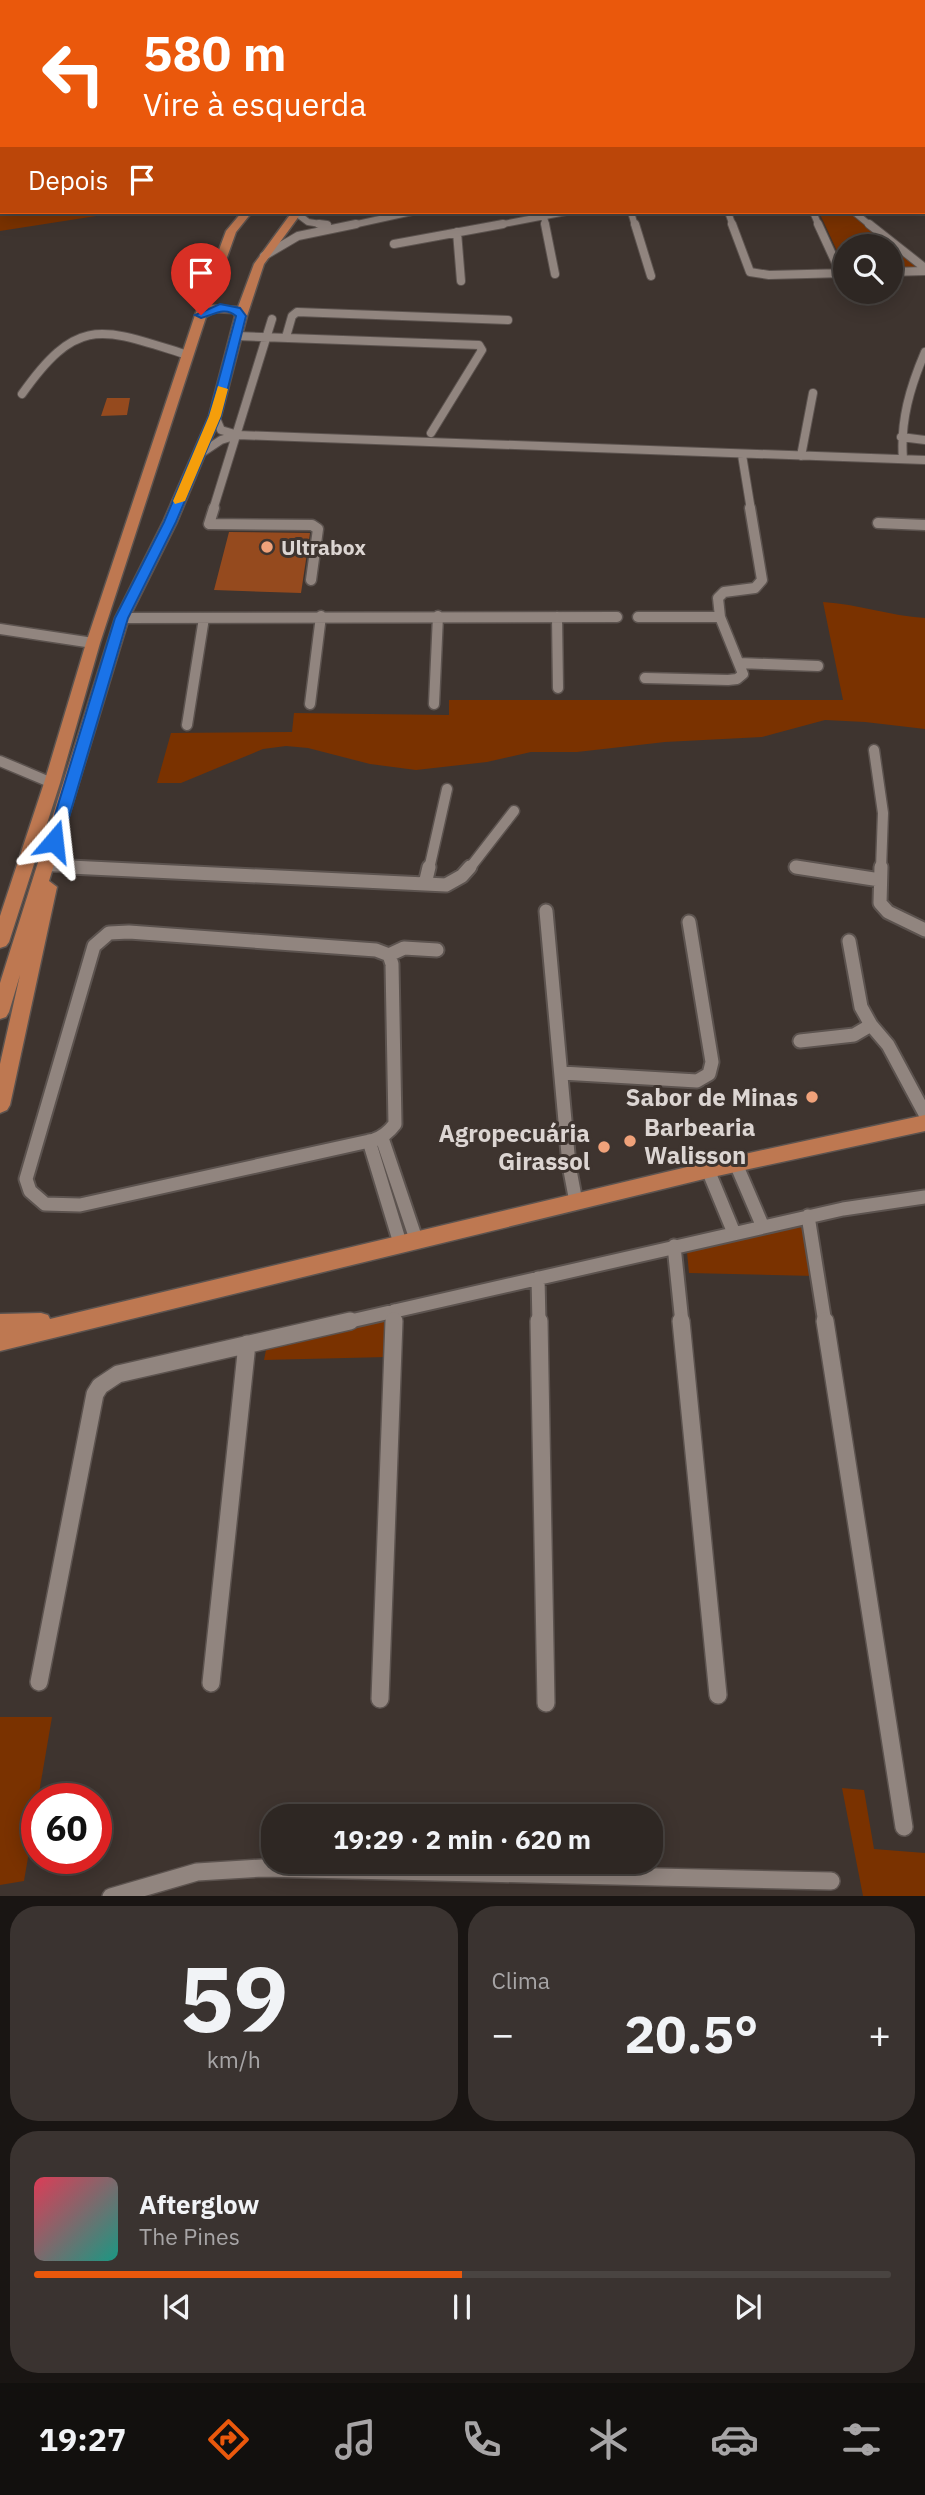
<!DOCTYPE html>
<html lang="pt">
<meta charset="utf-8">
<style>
:root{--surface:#2e2723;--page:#3a3330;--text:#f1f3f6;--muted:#a7a5a6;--line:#494441;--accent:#ea580c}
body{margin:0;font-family:"IBM Plex Sans",sans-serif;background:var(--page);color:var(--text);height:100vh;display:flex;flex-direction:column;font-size:26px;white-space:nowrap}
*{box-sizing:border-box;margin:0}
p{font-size:23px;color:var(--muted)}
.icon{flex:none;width:38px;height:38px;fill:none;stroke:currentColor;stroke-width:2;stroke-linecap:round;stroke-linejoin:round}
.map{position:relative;height:1896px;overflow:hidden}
.side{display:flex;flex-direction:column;gap:10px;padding:10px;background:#191513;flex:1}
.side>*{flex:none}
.banner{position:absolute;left:0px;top:0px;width:926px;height:214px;box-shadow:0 4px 18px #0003,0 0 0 2px var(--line);background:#ea580c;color:#fff;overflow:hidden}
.controls{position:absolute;left:833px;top:234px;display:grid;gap:14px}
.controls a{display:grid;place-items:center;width:70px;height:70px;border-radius:50%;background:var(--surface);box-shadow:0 4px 18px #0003,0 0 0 2px var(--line);font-size:35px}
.speed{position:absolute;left:21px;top:1783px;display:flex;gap:14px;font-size:35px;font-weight:700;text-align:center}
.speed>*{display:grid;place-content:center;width:91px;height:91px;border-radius:50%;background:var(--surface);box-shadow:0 4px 18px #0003,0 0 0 2px var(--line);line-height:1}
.speed .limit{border:10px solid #d22;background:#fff;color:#111}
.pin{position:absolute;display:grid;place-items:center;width:60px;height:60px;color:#fff;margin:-72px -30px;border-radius:50% 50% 50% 0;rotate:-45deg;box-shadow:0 0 7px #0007}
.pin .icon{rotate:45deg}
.me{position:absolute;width:77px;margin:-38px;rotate:17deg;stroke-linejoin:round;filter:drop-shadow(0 0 5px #0008)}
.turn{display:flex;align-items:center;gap:24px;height:147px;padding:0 28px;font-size:32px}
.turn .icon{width:91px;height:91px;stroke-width:2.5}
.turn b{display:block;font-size:49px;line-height:60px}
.then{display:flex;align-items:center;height:66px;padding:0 28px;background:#0003;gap:14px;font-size:26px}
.big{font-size:52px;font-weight:800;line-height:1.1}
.side .widget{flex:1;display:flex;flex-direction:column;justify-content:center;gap:10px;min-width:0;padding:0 24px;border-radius:28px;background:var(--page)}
.side .dial{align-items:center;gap:0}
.dial b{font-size:91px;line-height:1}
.song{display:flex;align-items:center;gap:21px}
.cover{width:84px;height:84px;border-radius:10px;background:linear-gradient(135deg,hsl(350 70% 55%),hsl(170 70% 35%))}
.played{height:7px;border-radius:4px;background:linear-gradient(90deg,var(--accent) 50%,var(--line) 50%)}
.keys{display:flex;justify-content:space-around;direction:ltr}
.heat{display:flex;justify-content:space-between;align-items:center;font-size:38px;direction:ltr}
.side .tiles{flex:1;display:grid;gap:10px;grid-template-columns:1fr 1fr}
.widget:last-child{grid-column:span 2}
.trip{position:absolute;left:261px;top:1804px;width:402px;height:70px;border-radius:28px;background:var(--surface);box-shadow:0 4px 18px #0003,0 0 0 2px var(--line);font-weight:800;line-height:70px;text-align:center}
.dock{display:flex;height:112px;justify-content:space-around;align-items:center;background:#12100e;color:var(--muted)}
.dock .icon{width:49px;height:49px}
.dock .current{color:var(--accent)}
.dock b{font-size:32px;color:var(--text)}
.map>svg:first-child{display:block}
.green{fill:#7a3200}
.building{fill:#954a1e}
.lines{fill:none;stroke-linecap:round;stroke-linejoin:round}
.minor-far4-casing{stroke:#5c534f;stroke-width:8}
.minor-far3-casing{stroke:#5c534f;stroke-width:10}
.minor-far2-casing{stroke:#5c534f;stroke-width:13}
.minor-far1-casing{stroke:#5c534f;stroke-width:17}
.minor-casing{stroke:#5c534f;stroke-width:20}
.major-casing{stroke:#5c534f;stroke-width:3}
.minor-far4{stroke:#91857f;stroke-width:6}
.minor-far3{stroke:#91857f;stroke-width:8}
.minor-far2{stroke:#91857f;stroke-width:10}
.minor-far1{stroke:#91857f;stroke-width:13}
.minor{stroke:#91857f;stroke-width:17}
.major{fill:#be7851;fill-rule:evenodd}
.route{fill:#1a73e8;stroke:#114b97;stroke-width:2}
.slow{fill:#f59e0b}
.poi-dot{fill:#f0a27a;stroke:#3e342f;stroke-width:2.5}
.labels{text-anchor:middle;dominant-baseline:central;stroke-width:6;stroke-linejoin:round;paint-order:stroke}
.far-poi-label{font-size:21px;font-weight:bold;fill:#dcd5d2;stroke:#3e342f;text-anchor:start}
.poi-label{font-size:24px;font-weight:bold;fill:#dcd5d2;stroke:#3e342f;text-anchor:end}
</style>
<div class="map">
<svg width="925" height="1897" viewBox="0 0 925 1897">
<rect width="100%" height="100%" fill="#3e342f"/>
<path class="green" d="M0 0H546L2 2V212H122L0 231Z
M655 0H925V109L924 2H652Z
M819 212H849L921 268 891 269V247H845V268Z
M823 602C858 604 890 616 925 618V729L865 722 825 720 762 737 665 742 577 752H531L487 762 416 770 370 764 308 748 286 746 263 749 181 783H157L171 733 292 732 294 713 449 715V700H843Z
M800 1227 805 1230 815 1276 689 1273 687 1252 689 1249Z
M382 1317 387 1320V1357L264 1360 267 1345Z
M0 1717H52L24 1881 0 1885Z
M842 1788 864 1790 874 1849 925 1853V1896H863Z"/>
<path class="building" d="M107 398H130L127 415 101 416Z
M229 532 310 533 301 593 214 590Z"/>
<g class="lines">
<g class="minor-far4-casing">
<path id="minor-far4" d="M676 2 679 0
M543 212 546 226
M631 212 635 226
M728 212 733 226
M813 212 819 226
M854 212 871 226
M296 213 308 222 327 225
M348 226 412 212
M493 226 566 212"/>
</g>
<g class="minor-far3-casing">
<path id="minor-far3" d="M319 224 327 225
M545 224 555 274
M635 224 651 276
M732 224 750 272 769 275 845 273
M818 224 841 274
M869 224 925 268
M457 232 461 281
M394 244 503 224
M264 256 298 236 356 224
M891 272 925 271
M237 336 479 345 482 350 431 433
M286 337 292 316 297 312 508 320
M22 394C79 313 103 329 188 355
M215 416 221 430 238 435 925 460
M901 437 925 440
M200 454 221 440 237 435
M742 455 751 510
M801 456 813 393
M903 459C900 421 910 387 925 352
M213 510 272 319"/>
</g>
<g class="minor-far2-casing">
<path id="minor-far2" d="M214 508 209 524 312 525 318 529 311 580
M878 523 925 525
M557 617 558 688
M638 617H720
M122 618 617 617
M0 629 93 643
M739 663 818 666
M645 678 728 680 737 679 743 674 720 617 718 598 724 592 755 588 762 580 750 508
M310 704 321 616
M434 704 438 616
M187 725 204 618
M874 750 883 813 881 869
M0 761 52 783
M47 866 107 869
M795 867 807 869
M429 869 447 789
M469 869 514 811"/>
</g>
<g class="minor-far1-casing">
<path id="minor-far1" d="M70 867 446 885 462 876 470 867
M796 867 880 880
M881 867 880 903 888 912 925 930
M425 884 429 867
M546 911 569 1165 576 1202
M129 932 376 950 389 955 392 964 395 1124C389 1132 383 1137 374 1140L80 1205 45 1204 30 1191 26 1179 94 946 109 933Z
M849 941 861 1007 871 1025 888 1045 925 1114
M389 955 404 948 437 950
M800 1041 854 1035 871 1025
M562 1073 697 1081 709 1074 712 1062 689 922
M382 1138 416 1239
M369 1141 400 1243
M736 1164 763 1227
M708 1170 734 1233
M808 1216 825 1323
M674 1246 682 1323
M538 1278 539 1323
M342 1323 843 1209 925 1197
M394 1323V1311"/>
</g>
<g class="minor-casing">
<path id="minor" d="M539 1321 546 1703
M681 1321 718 1695
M825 1321 904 1827
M39 1682 95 1394 100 1386 118 1374 350 1321
M211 1683 247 1344
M380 1699 394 1321
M111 1897 197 1872 262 1868 831 1881"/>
</g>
<g class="major-casing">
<path id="major" d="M603 0H613L602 2Z
M242 212H252L236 232 210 305 238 307 254 264 292 212H302L264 264 247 316 221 416 177 522 129 618 49 881 57 887 10 1105 7 1110 0 1113V1064L20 975 9 1012 6 1017 0 1019V983L115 618 163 522 209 416 235 316 233 313 215 312 206 317 100 643 60 783 9 942 6 946 0 948V916L44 783 86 643 195 315 226 231Z
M925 1115V1131L708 1178 0 1351V1314L41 1313 48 1315 50 1319 708 1162Z"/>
</g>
<use href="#minor-far4" class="minor-far4"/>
<use href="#minor-far3" class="minor-far3"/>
<use href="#minor-far2" class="minor-far2"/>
<use href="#minor-far1" class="minor-far1"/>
<use href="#minor" class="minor"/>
<use href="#major" class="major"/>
</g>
<path class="route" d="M220 304 240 308 246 316 221 416 176 522 128 618 62 841 59 845H49L47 841 115 618 164 522 209 416 236 316C225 306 213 315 201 318L195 315Z"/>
<path class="slow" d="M218 386 228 389 221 416 185 501 175 504 173 501 209 416Z"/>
<g class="poi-dot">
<circle cx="267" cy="547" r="7"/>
<circle cx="812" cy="1097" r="7"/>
<circle cx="630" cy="1141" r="7"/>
<circle cx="604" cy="1147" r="7"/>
</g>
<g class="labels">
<g class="far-poi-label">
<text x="281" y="547">Ultrabox</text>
</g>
<g class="poi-label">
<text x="798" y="1097">Sabor de Minas</text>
<text x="644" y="1127" text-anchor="start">Barbearia<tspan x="644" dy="28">Walisson</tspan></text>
<text x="590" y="1133">Agropecuária<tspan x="590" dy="28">Girassol</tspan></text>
</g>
</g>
</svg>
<div class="controls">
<a><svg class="icon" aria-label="search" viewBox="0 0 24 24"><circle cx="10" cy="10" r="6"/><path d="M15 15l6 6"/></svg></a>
</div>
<div class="speed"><div class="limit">60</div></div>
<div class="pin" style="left:201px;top:315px;background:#d93025"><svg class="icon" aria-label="arrive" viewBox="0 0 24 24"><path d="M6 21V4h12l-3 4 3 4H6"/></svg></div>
<svg class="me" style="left:54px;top:841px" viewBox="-20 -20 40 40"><path d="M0-17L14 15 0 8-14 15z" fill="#1a73e8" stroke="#fff" stroke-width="4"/></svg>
<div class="trip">19:29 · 2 min · 620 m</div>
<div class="banner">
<div class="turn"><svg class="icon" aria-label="left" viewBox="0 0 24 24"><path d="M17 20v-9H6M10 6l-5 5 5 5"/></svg><div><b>580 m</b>Vire à esquerda</div></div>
<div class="then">Depois<svg class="icon" aria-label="arrive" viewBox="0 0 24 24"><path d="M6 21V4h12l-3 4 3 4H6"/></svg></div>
</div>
</div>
<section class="side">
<div class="tiles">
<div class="widget dial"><b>59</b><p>km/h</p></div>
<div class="widget"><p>Clima</p>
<div class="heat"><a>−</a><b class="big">20.5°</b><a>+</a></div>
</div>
<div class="widget">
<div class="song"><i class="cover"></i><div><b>Afterglow</b><p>The Pines</p></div></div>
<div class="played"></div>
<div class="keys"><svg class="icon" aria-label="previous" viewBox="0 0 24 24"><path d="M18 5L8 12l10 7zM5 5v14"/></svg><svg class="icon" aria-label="pause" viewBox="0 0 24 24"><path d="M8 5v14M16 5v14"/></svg><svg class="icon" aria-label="next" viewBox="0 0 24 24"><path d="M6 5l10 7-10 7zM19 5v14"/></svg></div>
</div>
</div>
</section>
<nav class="dock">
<b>19:27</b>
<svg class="icon current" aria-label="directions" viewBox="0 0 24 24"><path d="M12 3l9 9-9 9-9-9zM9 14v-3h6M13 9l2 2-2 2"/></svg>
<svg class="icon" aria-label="music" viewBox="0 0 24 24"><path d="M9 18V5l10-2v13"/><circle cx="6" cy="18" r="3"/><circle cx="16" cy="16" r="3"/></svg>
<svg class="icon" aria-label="phone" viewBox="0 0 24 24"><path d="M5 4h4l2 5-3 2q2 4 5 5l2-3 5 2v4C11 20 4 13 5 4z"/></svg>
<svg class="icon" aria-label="climate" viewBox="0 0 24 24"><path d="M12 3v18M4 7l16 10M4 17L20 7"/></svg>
<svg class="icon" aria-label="car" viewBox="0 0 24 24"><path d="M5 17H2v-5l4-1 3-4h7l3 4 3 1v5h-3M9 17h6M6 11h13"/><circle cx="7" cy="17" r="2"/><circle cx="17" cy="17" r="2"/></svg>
<svg class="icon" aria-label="filters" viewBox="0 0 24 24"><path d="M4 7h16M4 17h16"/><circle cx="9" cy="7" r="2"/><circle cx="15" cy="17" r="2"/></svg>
</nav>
